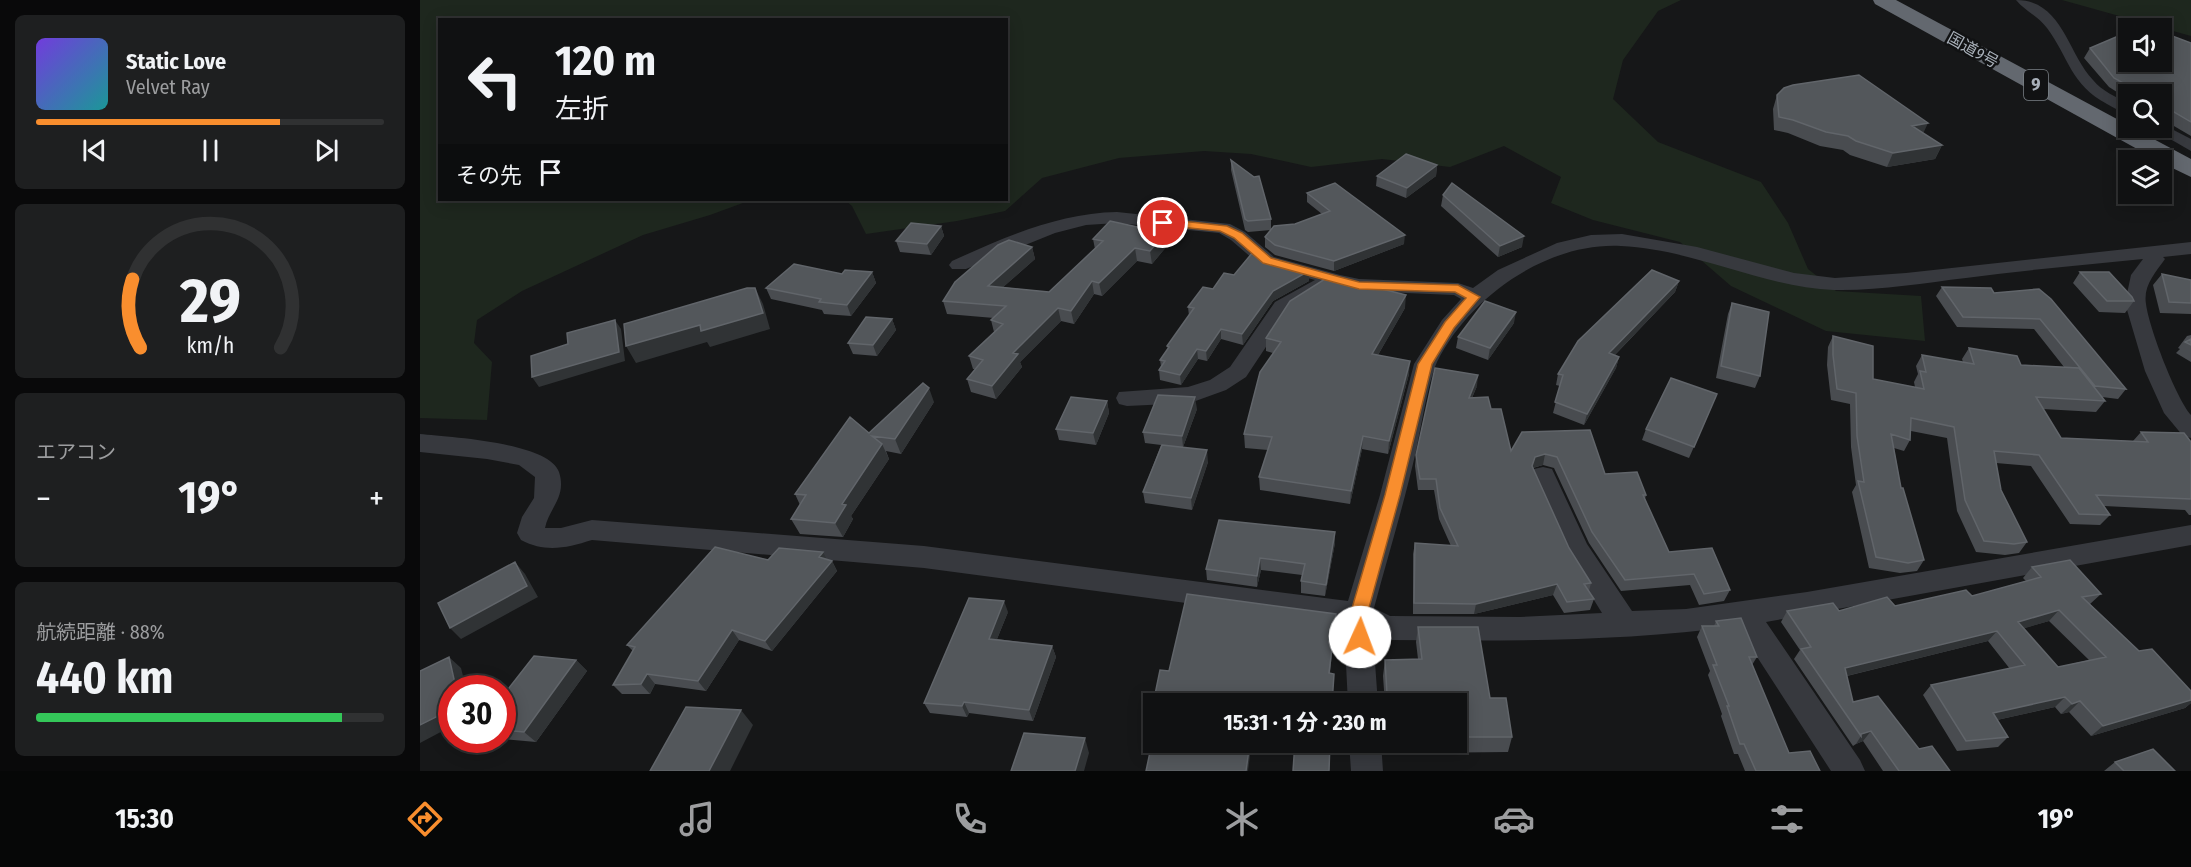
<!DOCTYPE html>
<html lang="ja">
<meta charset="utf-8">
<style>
:root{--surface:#101112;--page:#1e1f20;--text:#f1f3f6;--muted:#9c9d9f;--line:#303132;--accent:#f98e2e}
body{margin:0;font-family:"Fira Sans Condensed","Noto Sans JP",sans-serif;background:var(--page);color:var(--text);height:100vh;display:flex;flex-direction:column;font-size:22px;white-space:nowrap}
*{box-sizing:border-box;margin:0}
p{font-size:20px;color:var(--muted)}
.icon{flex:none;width:33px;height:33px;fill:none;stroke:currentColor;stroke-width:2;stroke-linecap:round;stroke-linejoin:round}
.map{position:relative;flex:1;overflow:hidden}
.panel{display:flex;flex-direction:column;gap:15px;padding:15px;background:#09090a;width:420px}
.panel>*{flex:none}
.banner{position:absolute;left:18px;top:18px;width:570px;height:183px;border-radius:0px;box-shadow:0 3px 15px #0003,0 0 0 2px var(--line);background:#101112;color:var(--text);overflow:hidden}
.fabs{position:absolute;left:1698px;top:18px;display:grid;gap:12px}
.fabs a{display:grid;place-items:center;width:54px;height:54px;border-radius:0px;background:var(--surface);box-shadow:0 3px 15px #0003,0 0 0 2px var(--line);font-size:30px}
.speed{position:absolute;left:18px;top:675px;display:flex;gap:12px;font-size:30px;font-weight:700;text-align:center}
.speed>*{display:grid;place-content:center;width:78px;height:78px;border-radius:50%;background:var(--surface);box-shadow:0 3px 15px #0003,0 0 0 2px var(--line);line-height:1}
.speed .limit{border:9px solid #d22;background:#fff;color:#111}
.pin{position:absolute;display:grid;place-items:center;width:51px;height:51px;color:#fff;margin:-26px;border:3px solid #fff;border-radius:50%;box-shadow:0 2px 6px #0007}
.me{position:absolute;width:66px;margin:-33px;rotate:2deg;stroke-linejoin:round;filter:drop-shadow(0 0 4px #0008)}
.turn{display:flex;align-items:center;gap:21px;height:126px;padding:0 18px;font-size:27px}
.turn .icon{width:78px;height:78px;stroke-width:2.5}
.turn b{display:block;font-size:42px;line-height:51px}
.then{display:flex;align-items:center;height:57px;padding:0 18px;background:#0003;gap:12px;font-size:22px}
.big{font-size:45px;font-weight:700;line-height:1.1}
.panel .widget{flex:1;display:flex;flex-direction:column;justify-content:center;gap:9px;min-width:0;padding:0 21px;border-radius:9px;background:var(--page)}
.panel .dial{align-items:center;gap:0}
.dial svg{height:156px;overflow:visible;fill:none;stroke:var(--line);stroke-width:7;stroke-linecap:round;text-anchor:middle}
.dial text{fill:var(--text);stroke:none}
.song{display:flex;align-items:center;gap:18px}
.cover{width:72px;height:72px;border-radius:9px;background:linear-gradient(135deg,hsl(260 70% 55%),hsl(180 70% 35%))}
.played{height:6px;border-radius:3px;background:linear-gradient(90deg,var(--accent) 70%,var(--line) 70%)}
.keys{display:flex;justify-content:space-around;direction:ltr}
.heat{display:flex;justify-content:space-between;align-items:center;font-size:33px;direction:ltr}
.charge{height:9px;border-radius:4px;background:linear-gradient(90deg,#34c759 88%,var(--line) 0)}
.trip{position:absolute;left:723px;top:693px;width:324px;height:60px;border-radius:0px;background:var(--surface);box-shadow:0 3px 15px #0003,0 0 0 2px var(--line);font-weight:700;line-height:60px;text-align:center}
.dock{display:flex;height:96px;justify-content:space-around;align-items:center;background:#060707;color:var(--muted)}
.dock .icon{width:42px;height:42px}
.dock .on{color:var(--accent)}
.dock b{font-size:27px;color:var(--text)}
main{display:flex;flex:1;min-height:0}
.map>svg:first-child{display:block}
.green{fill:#1e271e}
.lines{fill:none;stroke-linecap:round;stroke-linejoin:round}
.street{fill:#37393e;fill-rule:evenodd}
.highway{fill:#63686f;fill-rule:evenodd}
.wall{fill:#494c50;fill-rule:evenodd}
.shaded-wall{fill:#303335}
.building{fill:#53575b;stroke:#61656a;stroke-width:1.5;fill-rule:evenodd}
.route{fill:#f98e2e;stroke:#a25c1e;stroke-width:1.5}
.labels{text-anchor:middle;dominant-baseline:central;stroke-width:5;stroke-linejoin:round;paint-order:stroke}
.far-street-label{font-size:16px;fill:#a8b0b9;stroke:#111213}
.shield{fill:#111213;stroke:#7b8187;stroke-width:1.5}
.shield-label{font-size:18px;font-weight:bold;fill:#a8b0b9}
</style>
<main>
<section class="panel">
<div class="widget">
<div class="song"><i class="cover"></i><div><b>Static Love</b><p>Velvet Ray</p></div></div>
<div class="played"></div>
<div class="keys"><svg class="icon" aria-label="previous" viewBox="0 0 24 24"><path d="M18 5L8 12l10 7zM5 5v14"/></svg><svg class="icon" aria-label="pause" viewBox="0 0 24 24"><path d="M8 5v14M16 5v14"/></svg><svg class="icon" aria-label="next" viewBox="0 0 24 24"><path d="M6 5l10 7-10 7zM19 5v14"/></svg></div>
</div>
<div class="widget dial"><svg viewBox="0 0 100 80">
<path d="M14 69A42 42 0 1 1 86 69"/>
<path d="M14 69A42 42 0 0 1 10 34" stroke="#f98e2e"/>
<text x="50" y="56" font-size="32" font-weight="700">29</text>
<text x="50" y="72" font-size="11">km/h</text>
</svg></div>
<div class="widget"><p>エアコン</p>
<div class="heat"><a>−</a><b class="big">19°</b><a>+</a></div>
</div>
<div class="widget"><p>航続距離 · 88%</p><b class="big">440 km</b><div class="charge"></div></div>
</section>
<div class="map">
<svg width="1771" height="771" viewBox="0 0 1771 771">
<rect width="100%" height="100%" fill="#161718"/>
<path class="green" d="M0 0H1261L1238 11 1203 60 1193 99 1238 142 1341 182 1368 223 1388 269 1416 291 1501 296 1505 341 1406 331 1311 286 1260 242 1173 220 1131 203 1141 177 1084 146 1030 167 962 159 891 167 831 154 784 151 699 158 622 178 585 211 537 221 446 234 432 206 425 200H586V20H20V200H331L290 215 223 235 102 291 57 320 54 343 72 362 67 420 0 418Z
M1642 0H1771V36Z"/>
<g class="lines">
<path class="street" d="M1596 0C1642 0 1647 52 1673 80 1682 91 1696 97 1708 103V114C1701 112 1694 108 1687 104 1651 85 1649 58 1627 28 1618 16 1605 11 1596 0Z
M1742 124 1771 139V151L1731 128H1742Z
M697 212 810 224 825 232 854 257 920 275 939 279 1038 283 1053 288 1078 270 1137 243 1171 235 1202 234 1277 247 1374 273 1415 278 1486 273 1771 242V254L1743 257 1745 259C1735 273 1723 286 1726 304 1729 328 1756 398 1771 415V438L1763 436 1744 413 1725 371 1705 303 1711 275 1723 259C1664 265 1605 270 1546 278 1503 283 1458 291 1414 290 1342 287 1273 249 1201 246 1127 242 1049 297 1017 362 1008 382 1001 428 996 451 984 504 968 556 954 608L970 616 1100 617 1182 613 1148 558 1111 476 1114 469 1123 467 1132 469 1167 544 1212 611 1266 609 1387 592 1771 525V545L1346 622 1440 760 1445 771H1411L1317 626C1202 642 1084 641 968 640L953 635 958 704H928L924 624 504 568 172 540C146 548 126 553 101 540L97 533 102 517 114 498 115 477 99 465 67 459 0 452V434C28 437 129 442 139 472 147 497 129 508 125 528H141L172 520 504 546 928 601 960 495 994 364 1022 320 1041 299 1034 295 939 291 918 286 904 290 869 312 826 377 806 390 770 403 707 406 699 404 696 398 699 392 768 387 790 380 810 367 855 302 895 280 840 265 811 240 799 233 697 223 666 225 635 233 546 269H532L529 265 532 261C585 237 639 213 697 212Z
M929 742H961L963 771H931Z"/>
<path class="highway" d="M1453 0H1476L1708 125V128H1713L1771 159V177L1742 163V160H1737L1455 4Z"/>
</g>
<path class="wall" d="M1771 43V136L1742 119V94H1708V99L1689 87 1664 58 1670 48Z
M1357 95 1503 133 1522 145 1515 159 1467 167 1430 155 1423 150 1400 146 1368 133 1354 130 1353 109Z
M811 160 851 219V229L875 224 902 214 887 202V193L984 244 914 271 855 255 845 247V237L851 230 828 232 825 230 811 170Z
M1017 165 1016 176 986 198 956 186 957 176Z
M1023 195 1102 247 1078 257 1021 206Z
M521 226 524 236 511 255 480 252 476 241Z
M745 233 747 246 732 264 717 261 682 296 674 294 654 324 641 321 600 362 602 367 576 399 551 392 547 379 555 369H553L549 356 574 332 571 320 574 318 527 314 523 301 612 247 615 259 583 287 629 292 675 249 673 239Z
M839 257 889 281 853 301 823 345 801 339 787 361 778 359 761 385 740 380 739 370 741 366 740 360 748 349 747 346 769 316 768 307Z
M452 272 456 283 431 316 404 314 402 310 351 299 346 288 422 274Z
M1660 272 1714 301 1705 313 1679 312 1653 283Z
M1742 274 1771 280V314L1740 313 1733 285Z
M1259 281 1255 292 1195 355 1199 357 1196 368 1164 425 1133 413 1140 386 1136 385 1138 374Z
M1522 287 1574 293 1619 289 1706 389 1698 399 1682 397 1685 401 1676 412 1623 409 1641 438 1713 441 1721 432 1771 442V515H1769L1765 510 1684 506 1690 515 1680 525 1650 524 1611 466 1576 463 1581 490 1607 542 1599 553 1585 555 1556 552 1537 511 1527 438 1491 431 1490 440 1484 451 1474 448 1481 488 1504 560 1497 571 1480 573 1449 568 1432 492 1436 485 1431 447 1430 404 1411 400 1407 365 1408 347 1413 336 1453 379 1495 387 1494 382 1498 374 1496 366 1502 355 1543 362 1542 359 1549 348 1601 365 1644 367 1614 329 1537 327 1516 296Z
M1312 303 1340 376 1335 388 1296 378 1308 314Z
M985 308 958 355 989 374 968 454 942 449 930 504 840 490 839 477 848 450 825 448 824 434 853 353 846 351V338Z
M472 319 476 330 457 356 433 354 428 343Z
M1094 323 1068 360 1036 348 1038 337Z
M1771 335V362L1756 353 1760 349 1758 348 1767 336Z
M1057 386 1052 398 1071 409 1091 451 1102 432 1226 495 1225 499 1249 552 1310 590 1304 601 1279 605 1270 585 1201 591 1169 543 1134 468 1123 465 1113 468 1149 548 1171 583 1169 591 1174 599 1170 610 1144 613 1133 595 1054 614H993V554L995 543 1031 546 1019 519 1014 490H998L995 466 996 455Z
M687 401 689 413 676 445 639 440 636 429Z
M514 402 481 454 466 451 469 459 431 516 433 519 423 537 380 534 371 519 380 505 375 494 449 433Z
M1292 406 1269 458 1222 440 1226 429Z
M777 409 763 447 788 462 772 510 725 503 723 492 741 445 725 443 723 432Z
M915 532V543L905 596 881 593V581L882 575 841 570 837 587 787 580 786 569Z
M348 560H407L412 561 417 571 352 651 319 640 286 691 235 684 230 694H202L193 685 213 651 207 645Z
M1612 567 1681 594 1670 604 1719 651 1771 691V703L1765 708 1671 736 1649 712 1641 714 1635 707 1577 720 1588 737 1578 747 1537 751 1503 695 1511 685 1590 669 1568 641 1427 676 1433 702 1530 771H1463L1443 741 1436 744 1433 746 1374 659 1380 650 1361 622 1367 611H1419L1475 606 1552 596 1606 581 1603 578ZM1629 621 1669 660 1638 667 1604 628Z
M588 612 577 639 632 646 636 657 613 721 549 713 547 717 510 713 504 703Z
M916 614 910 673 734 742H911L874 750 831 748H728L726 738 749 671Z
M1296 621 1337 657 1332 665 1369 753 1400 771H1325L1318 754H1314L1301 716 1302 714 1288 675 1290 671 1277 637 1282 626H1294Z
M998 627 1070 698 1092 737 1088 752 993 753 992 742H1036V704H965L963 676 965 660 998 659 996 642Z
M156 660 167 671 116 742 82 739V697Z
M1695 762 1755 771H1684Z"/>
<path class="shaded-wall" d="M1508 123 1502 136 1492 126Z
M1522 145 1515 159 1467 167 1473 153Z
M1017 165 1016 176 986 198 987 188Z
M521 226 524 236 511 255 507 244Z
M745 233 747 246 732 264 730 251Z
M985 235 984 244 914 271V261Z
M1104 236 1102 247 1078 257 1080 246Z
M612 247 615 259 571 298 568 286Z
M715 248 717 261 682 296 679 283Z
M889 271V281L853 301 823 345 822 334 853 291Z
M452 272 456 283 431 316 427 305Z
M672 281 674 294 654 324 651 311Z
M1259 281 1255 292 1186 364 1189 353Z
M335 288 343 304 350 329 290 347 287 342 216 363 206 346Z
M986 295 985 308 951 367 952 354Z
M638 308 641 321 600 362 602 367 576 399 572 386 593 353Z
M1096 312 1094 323 1068 360 1070 348Z
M472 319 476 330 457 356 453 345Z
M195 320 201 329 205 361 119 387 112 377Z
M801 329V339L787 361 786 351Z
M777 349 778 359 761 385 760 375Z
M1199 357 1196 368 1164 425 1167 414Z
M990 361 989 374 968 454 969 441Z
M1058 375 1057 386 1047 409 1049 398Z
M509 388 514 402 481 454 475 439Z
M775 397 777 409 763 447 762 436Z
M687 401 689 413 676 445 673 433Z
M943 436 942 449 930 504 931 491Z
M462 444 469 459 431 516 433 519 423 537 415 523 422 504Z
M787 450 788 462 772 510 771 498Z
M1125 454 1123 465 1112 468V466L1115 457Z
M915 532V543L905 596 906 585Z
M403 552 408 562 399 557Z
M840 558 841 570 837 587V576Z
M412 561 417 571 352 651 345 641Z
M95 562 105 574 118 597 41 639 30 628Z
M1137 584 1133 595 1054 614 1056 604Z
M584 601 588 612 573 649 569 639Z
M1639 610 1629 621 1589 633 1598 622Z
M312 630 319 640 286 691 278 681Z
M1577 631 1568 641 1418 678 1425 668Z
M632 646 636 657 613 721 609 710Z
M29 657 41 668 46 688H36Z
M156 660 167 671 116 742 104 732Z
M227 674 235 684 230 694 221 684Z
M1645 697 1635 707 1563 723 1573 713Z
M1771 700V703L1765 708 1671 736 1683 726Z
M1660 701 1649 712 1641 714 1652 704Z
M544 702 549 713 547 717 542 706Z
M32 709V726L0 743V725Z
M321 710 333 725 310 771H289Z
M1451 731 1443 741 1436 744 1441 736 1440 735Z
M665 738 669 753 664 771H655Z
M830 742H831V748L828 771H826Z"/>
<path class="building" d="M1724 26 1731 28H1718Z
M1708 32V62H1742V32L1771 43V122L1742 105V94H1723L1694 78 1670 48Z
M1439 75 1508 123 1492 126 1522 145 1473 153 1436 141 1428 136 1406 132 1373 120 1359 117 1357 95 1364 88 1373 85Z
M986 154 1017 165 987 188 957 176Z
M811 160 834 177 839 176 851 219 828 221 825 219Z
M915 183 985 235 914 261 855 245 845 237 854 226 875 224 910 211 887 193Z
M1032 183 1104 236 1080 246 1023 195Z
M690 221 745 233 730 251 715 248 679 283 672 281 651 311 638 308 593 353 598 354 572 386 547 379 563 360 549 356 583 324 571 320 586 306 523 301 535 282 578 245 589 240 612 247 568 286 629 292 683 241 673 239Z
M491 223 521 226 507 244 476 241Z
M833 252 839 257 889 271 853 291 822 334 801 329 786 351 777 349 760 375 739 370 745 361 740 360 749 347 747 346 774 308 768 307 783 287 793 289 804 273 814 275Z
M374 264 422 274 425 270 452 272 427 305 399 302 401 299 346 288Z
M1232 270 1259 281 1189 353 1199 357 1167 414 1135 402 1143 375 1138 374 1158 341Z
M1660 272H1689L1712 297 1714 301H1687Z
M1742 274 1771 280V303L1749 302Z
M914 277 986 295 952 354 990 361 969 441 943 436 931 491 839 477 852 437 824 434 840 372 861 342 846 338 870 301 905 279Z
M1522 287 1571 288 1574 293 1619 289 1631 299 1706 389 1675 386 1620 319 1543 317Z
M327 288H335L343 313 281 331 280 325 206 346 204 324Z
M1065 301 1096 312 1070 348 1038 337Z
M1312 303 1349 312 1340 376 1301 366Z
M446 317 472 319 453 345 428 343Z
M195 320 199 352 112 377 111 356 148 344 147 333Z
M1413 336 1453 346V379L1504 389 1500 371 1506 372 1502 355 1554 364 1549 348 1597 356 1601 365 1659 368 1685 401 1616 397 1641 438 1728 442 1721 432 1764 433 1771 442V499L1676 495 1690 515 1659 514 1619 455 1574 451 1581 490 1607 542 1594 544 1564 541 1545 500 1534 427 1491 418 1490 440 1471 434 1481 488H1483L1504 560 1488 563 1456 557 1438 481 1444 482 1437 436 1436 393 1417 389 1413 355Z
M1771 339V345L1765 342Z
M1015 368 1058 375 1049 398 1068 397 1071 409H1081L1091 451 1102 432 1170 430 1185 474 1217 472 1226 495H1223L1249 552 1292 548 1310 590 1284 594 1274 574 1205 580 1172 532 1137 457 1125 454 1115 457 1112 466 1149 548 1171 583 1164 584 1174 599 1147 602 1137 584 1056 604 994 603 995 543 1038 546 1020 508 1016 479H1000L996 455Z
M1251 378 1297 394 1274 447 1226 429Z
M503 383 509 388 475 439 452 436 462 444 422 504 426 505 415 523 371 519 386 495 375 494 430 417 449 433Z
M738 395 775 397 762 436 723 432Z
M651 397 687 401 673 433 636 429Z
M742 445 787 450 771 498 723 492Z
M799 520 915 532 906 585 881 581 885 564 840 558 837 576 786 569Z
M295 547 348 560 359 548 403 552 399 557 412 561 345 641 312 630 278 681 227 674 221 684 193 685 215 647 207 645Z
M1650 560 1681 594 1662 597 1719 651 1732 649 1771 691V700L1683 726 1660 701 1652 704 1645 697 1573 713 1588 737 1546 741 1511 685 1605 665 1577 631 1425 668 1433 702 1458 696 1499 749 1512 746 1530 771H1479L1451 731 1441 734V736L1381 649 1391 647 1367 611 1413 603 1419 611 1467 597 1475 606 1546 590 1552 596 1621 577 1612 567ZM1639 610 1686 657 1638 667 1598 622Z
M95 562 107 586 30 628 18 603Z
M767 594 916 614 909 673 914 674 912 704H734V742H830L826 771H726L733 738H726L740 670 749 671Z
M549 598 584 601 569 639 632 646 609 710 544 702 542 706 504 703Z
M1321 618 1337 657H1329L1369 753 1390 751 1400 771H1336L1324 744H1320L1307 706H1309L1293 665H1297L1282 626H1299L1296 621Z
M998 627H1058L1070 698H1086L1092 737H1036V704H991L990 694H967L965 660 1002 659Z
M114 656 156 660 104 732 82 730V697Z
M29 657 36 688H32V709L0 725V671Z
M266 707 321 710 289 771H230Z
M604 733 665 738 655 771H591Z
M875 742H910L909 771H873Z
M1733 749 1755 771H1704L1695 762Z"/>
<path class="route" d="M743 219 807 226 822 233 851 258 920 277 939 282 1038 285 1060 297 1034 328 1012 364 980 495 947 615 948 637 946 642 940 644 933 642 931 637 930 615 965 495 998 364 1025 322 1046 298 1035 292 939 289 843 263 814 238 800 231 739 225V220Z"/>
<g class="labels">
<g class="far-street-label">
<text transform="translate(1553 50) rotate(29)">国道9号</text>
</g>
<rect class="shield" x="1604" y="70" width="24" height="30" rx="4.5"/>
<g class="shield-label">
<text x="1616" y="85">9</text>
</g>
</g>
</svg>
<div class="fabs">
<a><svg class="icon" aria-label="sound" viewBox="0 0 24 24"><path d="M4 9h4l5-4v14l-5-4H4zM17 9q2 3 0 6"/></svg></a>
<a><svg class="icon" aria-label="search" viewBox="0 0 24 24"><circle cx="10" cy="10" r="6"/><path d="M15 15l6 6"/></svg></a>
<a><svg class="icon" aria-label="layers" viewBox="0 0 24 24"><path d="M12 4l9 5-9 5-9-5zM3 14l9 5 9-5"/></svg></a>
</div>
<div class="speed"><div class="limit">30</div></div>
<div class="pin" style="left:743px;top:223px;background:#d93025"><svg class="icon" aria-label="arrive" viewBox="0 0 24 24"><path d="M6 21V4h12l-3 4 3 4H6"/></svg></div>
<svg class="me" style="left:940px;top:637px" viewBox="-20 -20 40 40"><circle r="19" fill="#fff"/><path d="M0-13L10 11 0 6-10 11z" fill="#f98e2e"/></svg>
<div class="trip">15:31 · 1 分 · 230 m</div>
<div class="banner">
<div class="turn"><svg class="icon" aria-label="left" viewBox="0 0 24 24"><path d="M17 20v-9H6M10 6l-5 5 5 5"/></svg><div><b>120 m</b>左折</div></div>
<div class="then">その先<svg class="icon" aria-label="arrive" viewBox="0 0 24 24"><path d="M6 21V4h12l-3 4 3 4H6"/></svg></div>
</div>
</div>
</main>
<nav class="dock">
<b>15:30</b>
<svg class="icon on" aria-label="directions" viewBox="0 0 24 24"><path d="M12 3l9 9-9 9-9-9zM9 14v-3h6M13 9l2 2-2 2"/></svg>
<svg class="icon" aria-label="music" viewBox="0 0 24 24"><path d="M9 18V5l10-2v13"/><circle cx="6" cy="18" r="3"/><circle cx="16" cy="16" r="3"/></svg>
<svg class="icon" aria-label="phone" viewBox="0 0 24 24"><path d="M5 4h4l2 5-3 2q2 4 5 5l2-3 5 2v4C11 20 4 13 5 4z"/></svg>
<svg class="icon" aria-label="climate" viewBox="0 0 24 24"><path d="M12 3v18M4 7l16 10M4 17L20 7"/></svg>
<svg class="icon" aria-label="car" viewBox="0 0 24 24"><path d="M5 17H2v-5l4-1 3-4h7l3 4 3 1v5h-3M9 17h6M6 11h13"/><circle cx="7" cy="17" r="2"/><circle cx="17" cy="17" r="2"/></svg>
<svg class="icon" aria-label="filters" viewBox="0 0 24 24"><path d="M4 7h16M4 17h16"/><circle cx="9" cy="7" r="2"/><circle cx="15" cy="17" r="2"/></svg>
<b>19°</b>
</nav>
